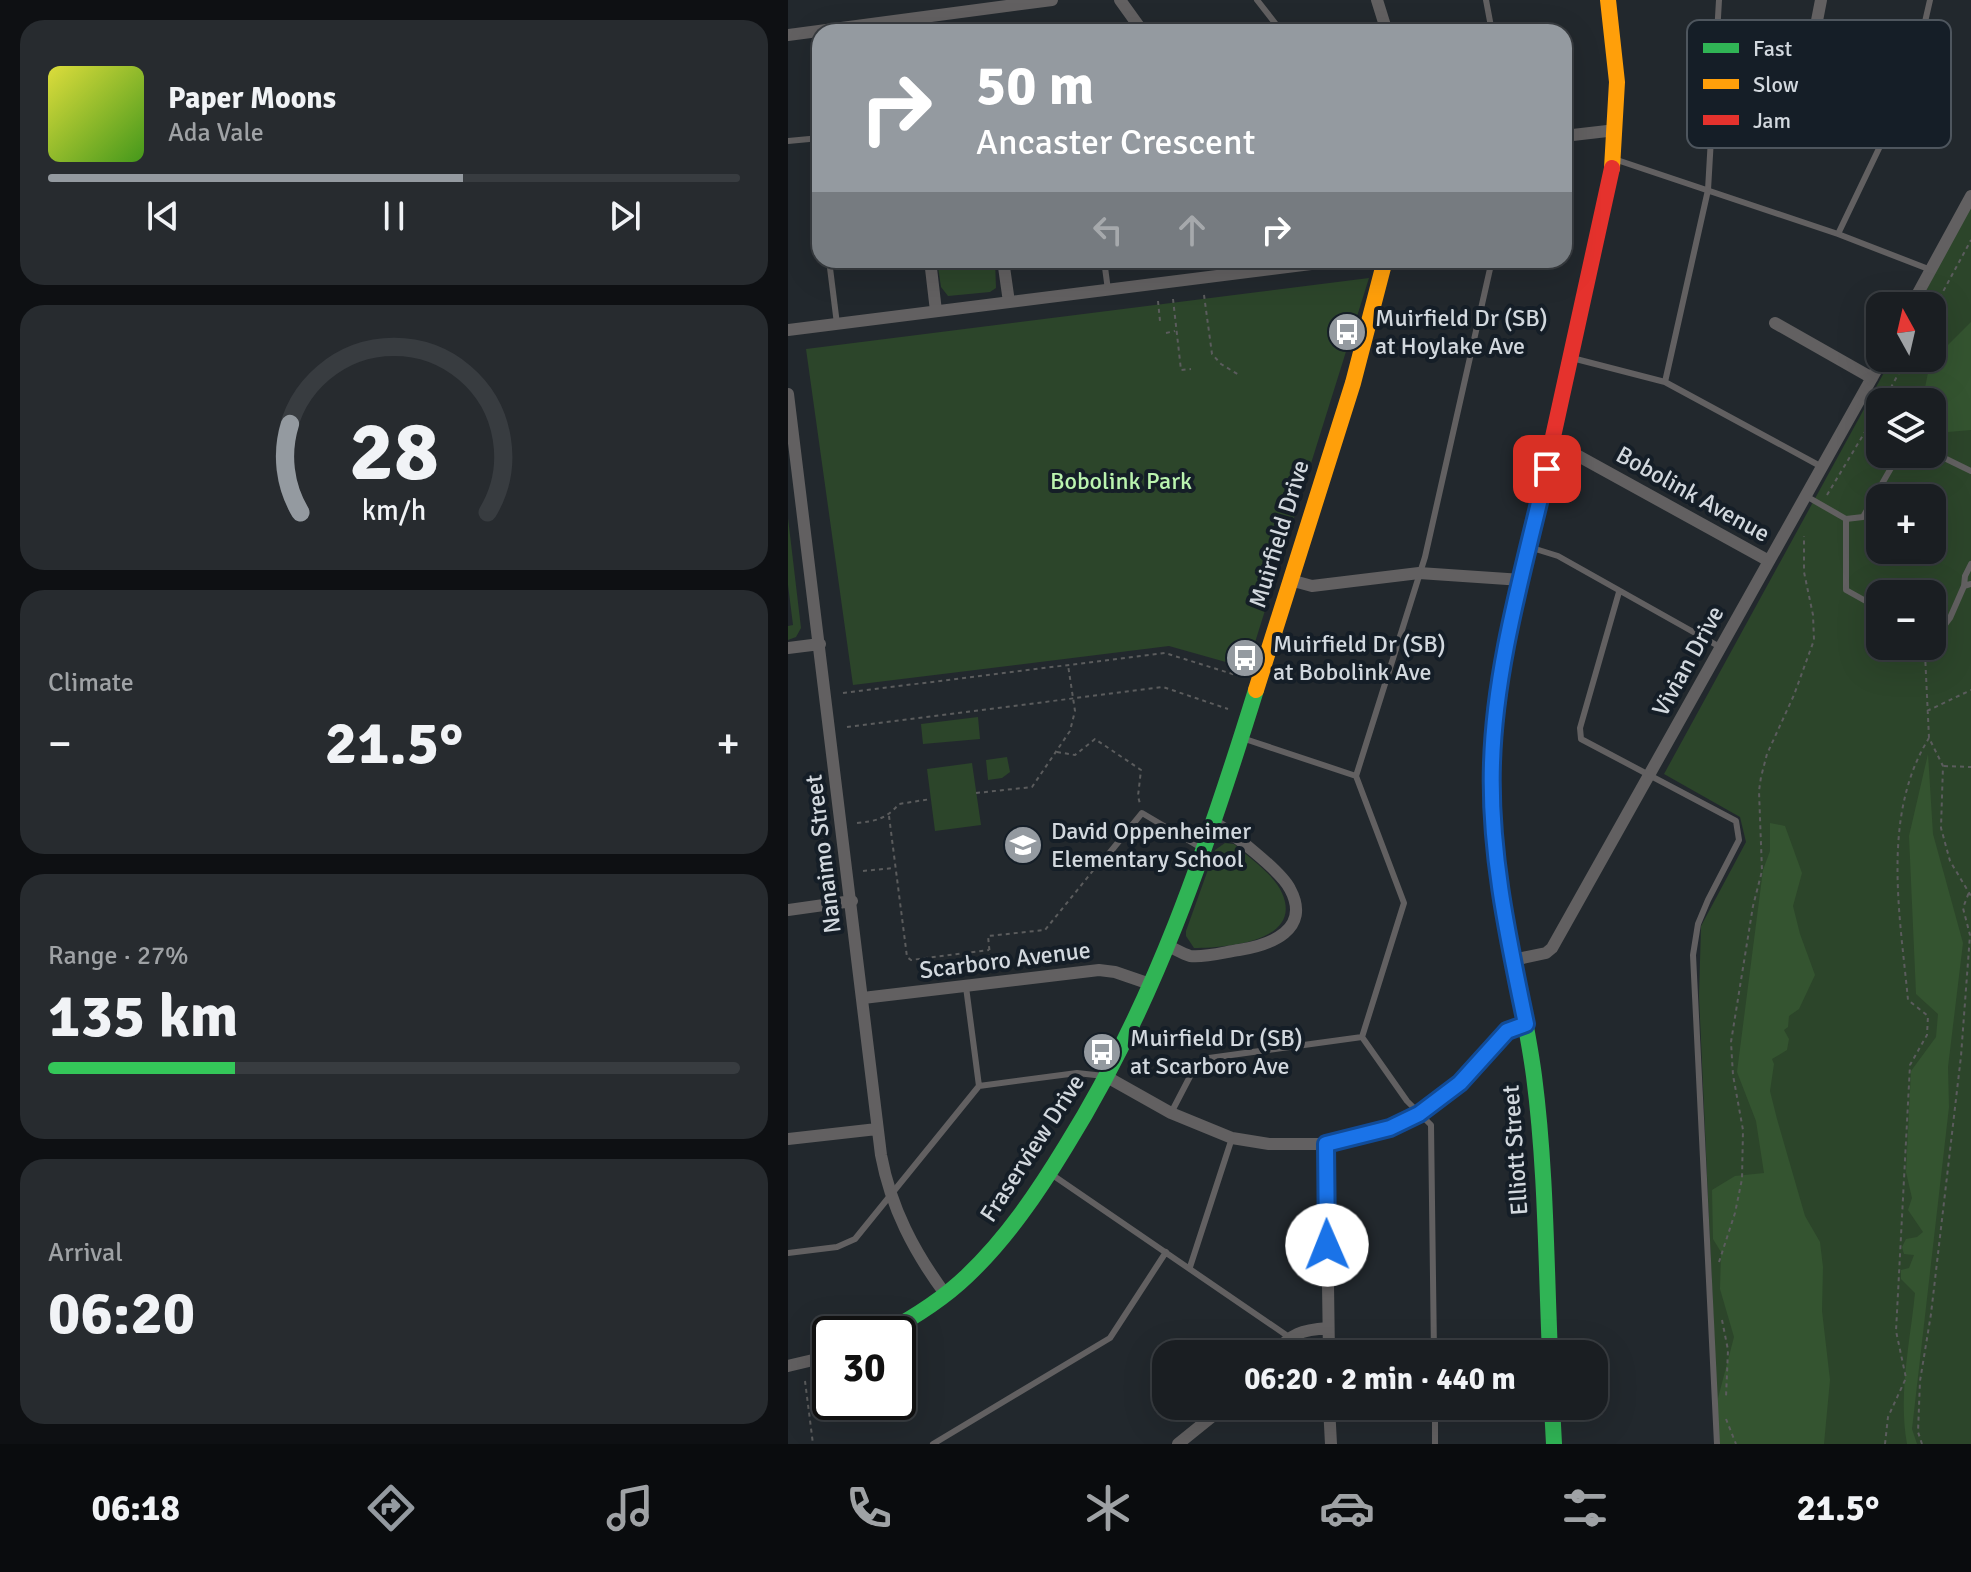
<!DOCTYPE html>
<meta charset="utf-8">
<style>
:root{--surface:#1a1e22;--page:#272b2f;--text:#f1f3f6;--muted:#9fa2a5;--line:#383c40;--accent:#949aa0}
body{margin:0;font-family:Signika,sans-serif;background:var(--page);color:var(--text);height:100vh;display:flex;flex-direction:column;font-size:30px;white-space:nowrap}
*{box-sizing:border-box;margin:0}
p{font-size:26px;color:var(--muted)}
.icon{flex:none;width:44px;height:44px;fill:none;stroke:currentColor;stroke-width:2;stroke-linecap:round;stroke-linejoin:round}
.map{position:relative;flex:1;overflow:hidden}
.details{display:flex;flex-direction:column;gap:20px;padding:20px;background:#0e1013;width:788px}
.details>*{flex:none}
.hud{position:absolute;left:24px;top:24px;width:760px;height:244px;border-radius:24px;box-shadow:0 8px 32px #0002,0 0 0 2px var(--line);background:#949aa0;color:#fff;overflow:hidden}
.needle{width:52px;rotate:352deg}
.controls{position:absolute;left:1078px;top:292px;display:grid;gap:16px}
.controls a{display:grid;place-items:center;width:80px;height:80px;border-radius:16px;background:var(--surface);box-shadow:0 8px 32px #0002,0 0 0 2px var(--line);font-size:40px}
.speed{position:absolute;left:24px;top:1316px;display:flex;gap:16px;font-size:40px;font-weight:700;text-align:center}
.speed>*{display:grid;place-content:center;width:104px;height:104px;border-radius:50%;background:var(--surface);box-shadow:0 8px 32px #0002,0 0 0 2px var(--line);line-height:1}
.speed .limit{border:4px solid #111;border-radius:12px;background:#fff;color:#111}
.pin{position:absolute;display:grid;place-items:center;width:68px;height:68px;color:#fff;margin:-34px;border-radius:16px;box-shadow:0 4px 12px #0006}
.me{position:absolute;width:88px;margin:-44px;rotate:359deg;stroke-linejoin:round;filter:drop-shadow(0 0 6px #0008)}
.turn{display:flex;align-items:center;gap:28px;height:168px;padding:0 32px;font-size:36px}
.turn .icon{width:104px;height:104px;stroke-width:2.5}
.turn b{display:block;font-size:56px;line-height:68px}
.lanes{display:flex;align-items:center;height:76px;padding:0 32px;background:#0003;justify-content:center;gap:40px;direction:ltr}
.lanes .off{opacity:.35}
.big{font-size:60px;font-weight:700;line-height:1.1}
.details .widget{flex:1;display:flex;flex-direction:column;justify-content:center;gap:12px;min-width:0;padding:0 28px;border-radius:24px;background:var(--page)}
.details .dial{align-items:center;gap:0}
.dial svg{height:208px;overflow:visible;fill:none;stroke:var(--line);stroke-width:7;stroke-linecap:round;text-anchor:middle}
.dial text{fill:var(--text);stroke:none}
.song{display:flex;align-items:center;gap:24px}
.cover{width:96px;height:96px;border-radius:12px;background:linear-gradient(135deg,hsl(60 70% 55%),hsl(100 70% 35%))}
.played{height:8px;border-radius:4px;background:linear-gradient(90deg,var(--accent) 60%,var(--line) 60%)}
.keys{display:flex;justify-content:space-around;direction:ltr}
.heat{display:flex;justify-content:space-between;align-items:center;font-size:44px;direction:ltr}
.charge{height:12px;border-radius:6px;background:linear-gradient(90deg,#34c759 27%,var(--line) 0)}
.trip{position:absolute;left:364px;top:1340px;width:456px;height:80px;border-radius:24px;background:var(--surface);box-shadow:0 8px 32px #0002,0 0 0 2px var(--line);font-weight:700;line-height:80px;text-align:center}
.tabs{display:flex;height:128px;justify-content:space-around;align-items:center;background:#0a0c0e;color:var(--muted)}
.tabs .icon{width:56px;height:56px}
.tabs .selected{color:var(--accent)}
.tabs b{font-size:36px;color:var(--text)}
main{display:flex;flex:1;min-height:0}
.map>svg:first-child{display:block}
.green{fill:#2c452a;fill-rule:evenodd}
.forest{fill:#345430}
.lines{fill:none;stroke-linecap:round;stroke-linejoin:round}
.path{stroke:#5b5c5d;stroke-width:2;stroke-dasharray:4 4;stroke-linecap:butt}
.lane{stroke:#626061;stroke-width:6}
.street{stroke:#626061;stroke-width:12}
.fast{stroke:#30b455;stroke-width:16}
.slow{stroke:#ff9f0a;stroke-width:16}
.jam{stroke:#e5322d;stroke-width:16}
.route-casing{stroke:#114b97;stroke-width:20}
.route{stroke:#1a73e8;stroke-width:14}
.labels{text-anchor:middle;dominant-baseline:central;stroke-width:8;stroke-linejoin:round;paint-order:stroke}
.poi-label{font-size:24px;fill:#d2d8de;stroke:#151e27;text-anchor:start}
.park-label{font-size:24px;fill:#bbf4af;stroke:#151e27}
.street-label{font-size:24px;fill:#d2d8de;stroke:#151e27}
.key{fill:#151e27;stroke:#4e565e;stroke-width:2}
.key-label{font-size:22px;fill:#d2d8de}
</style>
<main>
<section class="details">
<div class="widget">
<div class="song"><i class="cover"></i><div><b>Paper Moons</b><p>Ada Vale</p></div></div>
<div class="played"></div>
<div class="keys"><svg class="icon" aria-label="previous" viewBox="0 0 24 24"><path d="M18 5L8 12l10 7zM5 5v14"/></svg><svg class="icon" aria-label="pause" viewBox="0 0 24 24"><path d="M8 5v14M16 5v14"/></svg><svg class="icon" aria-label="next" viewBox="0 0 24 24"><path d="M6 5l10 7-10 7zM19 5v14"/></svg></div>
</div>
<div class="widget dial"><svg viewBox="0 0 100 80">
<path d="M14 69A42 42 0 1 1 86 69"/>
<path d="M14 69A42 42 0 0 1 10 35" stroke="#949aa0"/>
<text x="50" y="56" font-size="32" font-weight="700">28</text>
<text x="50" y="72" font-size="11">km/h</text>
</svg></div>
<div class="widget"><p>Climate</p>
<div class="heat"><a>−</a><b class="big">21.5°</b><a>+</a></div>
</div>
<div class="widget"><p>Range · 27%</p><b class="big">135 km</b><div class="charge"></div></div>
<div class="widget"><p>Arrival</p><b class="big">06:20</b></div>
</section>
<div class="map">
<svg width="1183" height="1444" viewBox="0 0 1183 1444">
<rect width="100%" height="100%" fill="#22282d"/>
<path class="green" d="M1183 196V1444H931L911 996 913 926 958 842 952 817 876 774 1104 358H1144V306H1131ZM1092 402H1144V454H1092ZM1092 498H1144V550H1092ZM1092 594H1144V646H1092Z
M149 260H207L208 288 202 292 160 296 153 287Z
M581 278 459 668 381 646 65 685 18 349Z
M0 518 13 628 8 637 0 640V626L5 625 0 585Z
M190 717 192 739 135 744 133 724Z
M219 757 222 772 214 778 200 780 198 760Z
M184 763 193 825 147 831 139 769Z
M437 843 446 844C461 858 486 874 494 893 516 942 436 948 406 948L398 936V931L427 850Z"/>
<path class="forest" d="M1183 322V430L1160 432 1147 450 1144 448V402H1134L1142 363Z
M1140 754 1145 834 1175 943 1160 1067 1161 1107 1124 1429 1129 1444H1119C1110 1394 1122 1343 1127 1293L1113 1279V1270L1121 1268 1126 1255 1116 1254 1114 1247 1118 1239 1129 1237 1135 1232 1120 1210 1124 1198 1118 1172 1123 1071 1148 1037 1150 1014 1128 994 1121 836Z
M982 823 997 826 1014 873 1005 906 1012 934 1027 975 1011 1009 1001 1016 1000 1027 996 1030 1001 1039 999 1050 984 1059 986 1064 982 1091 989 1119 1017 1216 1032 1242 1035 1267 1034 1311 1042 1380 1036 1444H931L929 1402 946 1337 932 1289 933 1252 925 1239 924 1190 947 1176 976 1173 968 1121 949 1072 975 870 982 851Z"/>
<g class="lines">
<path class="path" d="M416 295 424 354 433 364 451 375
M385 299 393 370 403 369
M370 301 372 321
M1144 312 1183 240
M378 333 387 331
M1095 402 1119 358
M1039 495 1092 407
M1137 654 1141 738 1155 766 1153 828 1162 861 1183 896
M55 693 377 653 451 676
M1139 711 1183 690
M59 727 375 687 440 709
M269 752 287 755 307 739 353 770 350 796 352 804
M1156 766 1183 767
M188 793 244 787 282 731 287 711 280 665
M101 816 119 957 123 960 201 950
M69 823C88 821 98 819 111 804L143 799
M75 871 106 868
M203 966 200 936 257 930 312 862
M931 1262 947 1213 954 1179 955 1130 945 1075 943 1042 965 906 974 871 971 791 973 777 979 754 1006 695 1026 640 1025 615 1016 572V536
M934 1320 940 1350 938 1397
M17 1381 25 1444
M938 1419 948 1444
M1097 1444 1100 1417 1118 1378 1108 1331 1122 1065 1139 1035 1140 1016 1120 1000C1112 915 1093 815 1141 738
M1134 1444 1130 1432 1132 1381 1143 1314 1173 1056 1182 935 1175 908 1181 892"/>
<path class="lane" d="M469 0 494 32
M698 0 704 32
M0 141 32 138
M829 160 1050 234 1143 270
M1050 234 1118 92 1126 70 1142 0
M41 260 49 324
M316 260 320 290
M784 358 877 382 1034 467
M877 382 920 190 931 0
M1144 452 1183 471
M1018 496 1058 519 1075 517 1111 454
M1058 519V590L1092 609
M741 547 770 556 932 647
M1176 586 1177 576 1183 564
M831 592 792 728 793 739 948 821 951 840 920 900 910 924 905 955 929 1444
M1144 637 1146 639 1162 618 1176 586 1183 584
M454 738 568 776
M319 856 354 813 415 849
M178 987 191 1086
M574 1037 616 903 568 776 637 557 704 260
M574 1037 619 1101 643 1125 646 1354
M383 1113 409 1063 421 1058 574 1037
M263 1174 501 1337
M0 1253 49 1247 67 1239 191 1086 289 1073 316 1076
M402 1267 444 1138
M647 1406V1444
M145 1444 322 1338 378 1252"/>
<path class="street" d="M332 0 355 32
M589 0 599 32
M0 35 264 0
M1013 103 1033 0
M776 136 828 130
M142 260 148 311
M215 260 221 302
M1123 306 1183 196
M987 323 1084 378
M0 330 555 260
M0 394 93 1155C103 1208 126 1252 158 1295
M765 442 981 561
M502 580 524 586 631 573 734 580
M0 648 32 644
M0 910 64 901
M380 946C387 949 395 954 402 956 416 958 437 952 451 950 482 945 524 930 502 889 493 871 442 831 424 821
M725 960 758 953 764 948 1095 358
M75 998 311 970 327 972 362 984
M319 1077 383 1113 444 1138 481 1144H538L602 1128 631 1114 672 1083 719 1031 738 1024
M0 1139 89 1129
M538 1144 541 1354
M485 1354C504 1333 513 1330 540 1328
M0 1366 42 1356
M541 1406 543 1444
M390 1444 437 1406"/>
<path class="fast" d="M761 455C735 570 702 687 704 807 706 898 734 986 746 1076 758 1168 758 1261 762 1354
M95 1334C125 1318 154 1300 179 1276 219 1238 250 1192 278 1146 366 1005 419 848 468 690
M764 1406 766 1444"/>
<path class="slow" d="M820 0 829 82 824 168
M468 690 565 383 597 260"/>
<path class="jam" d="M761 455 824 168"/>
</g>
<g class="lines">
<g class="route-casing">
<path id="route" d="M539 1245 538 1144 602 1128 631 1114 672 1083 719 1031 738 1024C720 938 701 851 704 763 707 664 737 565 759 469"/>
</g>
<use href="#route" class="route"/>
</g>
<defs>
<g id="bus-disc" transform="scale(2)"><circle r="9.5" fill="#949aa0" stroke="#151e27"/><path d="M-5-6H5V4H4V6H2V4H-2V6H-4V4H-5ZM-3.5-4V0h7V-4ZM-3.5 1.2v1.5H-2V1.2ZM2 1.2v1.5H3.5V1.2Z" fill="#fff"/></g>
<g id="school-disc" transform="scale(2)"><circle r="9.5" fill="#949aa0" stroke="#151e27"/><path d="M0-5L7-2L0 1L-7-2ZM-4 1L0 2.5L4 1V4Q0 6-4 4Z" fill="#fff"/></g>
</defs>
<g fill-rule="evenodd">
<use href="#bus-disc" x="559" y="332"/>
<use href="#bus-disc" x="457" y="658"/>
<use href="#school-disc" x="235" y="845"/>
<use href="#bus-disc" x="314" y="1052"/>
</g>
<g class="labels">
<g class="poi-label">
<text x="587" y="318">Muirfield Dr (SB)<tspan x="587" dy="28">at Hoylake Ave</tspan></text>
<text x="485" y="644">Muirfield Dr (SB)<tspan x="485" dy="28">at Bobolink Ave</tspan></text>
<text x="263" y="831">David Oppenheimer<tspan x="263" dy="28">Elementary School</tspan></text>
<text x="342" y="1038">Muirfield Dr (SB)<tspan x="342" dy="28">at Scarboro Ave</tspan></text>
</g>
<g class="park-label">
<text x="333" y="481">Bobolink Park</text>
</g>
<g class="street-label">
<text transform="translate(905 494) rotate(29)">Bobolink Avenue</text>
<text transform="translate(491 534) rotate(-73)">Muirfield Drive</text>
<text transform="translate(900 661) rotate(-61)">Vivian Drive</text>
<text transform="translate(35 854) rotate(-97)">Nanaimo Street</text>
<text transform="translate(217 960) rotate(-7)">Scarboro Avenue</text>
<text transform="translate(244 1148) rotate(-57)">Fraserview Drive</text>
<text transform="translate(727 1150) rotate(-94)">Elliott Street</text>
</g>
</g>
<rect x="899" y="20" width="264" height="128" rx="12" class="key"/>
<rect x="915" y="43" width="36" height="10" fill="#30b455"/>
<rect x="915" y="79" width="36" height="10" fill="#ff9f0a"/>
<rect x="915" y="115" width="36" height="10" fill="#e5322d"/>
<g class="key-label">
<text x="965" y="56">Fast</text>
<text x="965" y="92">Slow</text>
<text x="965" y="128">Jam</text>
</g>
</svg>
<div class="controls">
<a><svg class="needle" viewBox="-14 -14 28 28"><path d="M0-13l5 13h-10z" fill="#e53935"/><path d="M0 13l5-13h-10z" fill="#9fa2a5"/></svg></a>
<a><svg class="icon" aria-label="layers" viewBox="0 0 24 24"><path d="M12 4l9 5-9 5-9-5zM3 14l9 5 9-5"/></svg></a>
<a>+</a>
<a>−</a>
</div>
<div class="speed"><div class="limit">30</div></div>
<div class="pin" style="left:759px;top:469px;background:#d93025"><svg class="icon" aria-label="arrive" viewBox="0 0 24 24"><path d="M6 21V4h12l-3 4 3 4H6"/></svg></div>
<svg class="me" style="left:539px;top:1245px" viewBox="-20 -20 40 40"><circle r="19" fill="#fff"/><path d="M0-13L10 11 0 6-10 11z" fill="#1a73e8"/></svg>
<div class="trip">06:20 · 2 min · 440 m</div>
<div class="hud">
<div class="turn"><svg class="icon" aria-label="right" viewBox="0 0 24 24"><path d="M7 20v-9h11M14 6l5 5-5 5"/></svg><div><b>50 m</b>Ancaster Crescent</div></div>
<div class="lanes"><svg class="icon off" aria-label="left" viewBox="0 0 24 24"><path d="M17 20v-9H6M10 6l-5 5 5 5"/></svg><svg class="icon off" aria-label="ahead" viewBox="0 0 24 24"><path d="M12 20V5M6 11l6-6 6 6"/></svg><svg class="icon" aria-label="right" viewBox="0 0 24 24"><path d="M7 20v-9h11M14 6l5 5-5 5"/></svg></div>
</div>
</div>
</main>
<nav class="tabs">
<b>06:18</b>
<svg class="icon selected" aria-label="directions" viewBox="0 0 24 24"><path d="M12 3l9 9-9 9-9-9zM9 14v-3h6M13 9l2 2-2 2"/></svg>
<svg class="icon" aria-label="music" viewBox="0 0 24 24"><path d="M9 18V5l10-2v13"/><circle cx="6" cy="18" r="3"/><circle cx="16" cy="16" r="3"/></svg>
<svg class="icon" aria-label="phone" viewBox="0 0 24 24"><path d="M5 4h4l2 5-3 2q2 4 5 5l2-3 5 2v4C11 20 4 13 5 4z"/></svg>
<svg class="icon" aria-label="climate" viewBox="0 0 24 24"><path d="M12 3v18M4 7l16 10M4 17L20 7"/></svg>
<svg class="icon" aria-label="car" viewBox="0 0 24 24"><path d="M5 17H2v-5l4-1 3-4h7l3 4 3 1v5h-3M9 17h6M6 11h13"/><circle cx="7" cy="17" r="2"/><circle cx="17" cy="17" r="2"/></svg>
<svg class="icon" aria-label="filters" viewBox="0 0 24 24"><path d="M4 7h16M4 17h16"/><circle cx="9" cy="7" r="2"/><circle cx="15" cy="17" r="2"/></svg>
<b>21.5°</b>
</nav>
